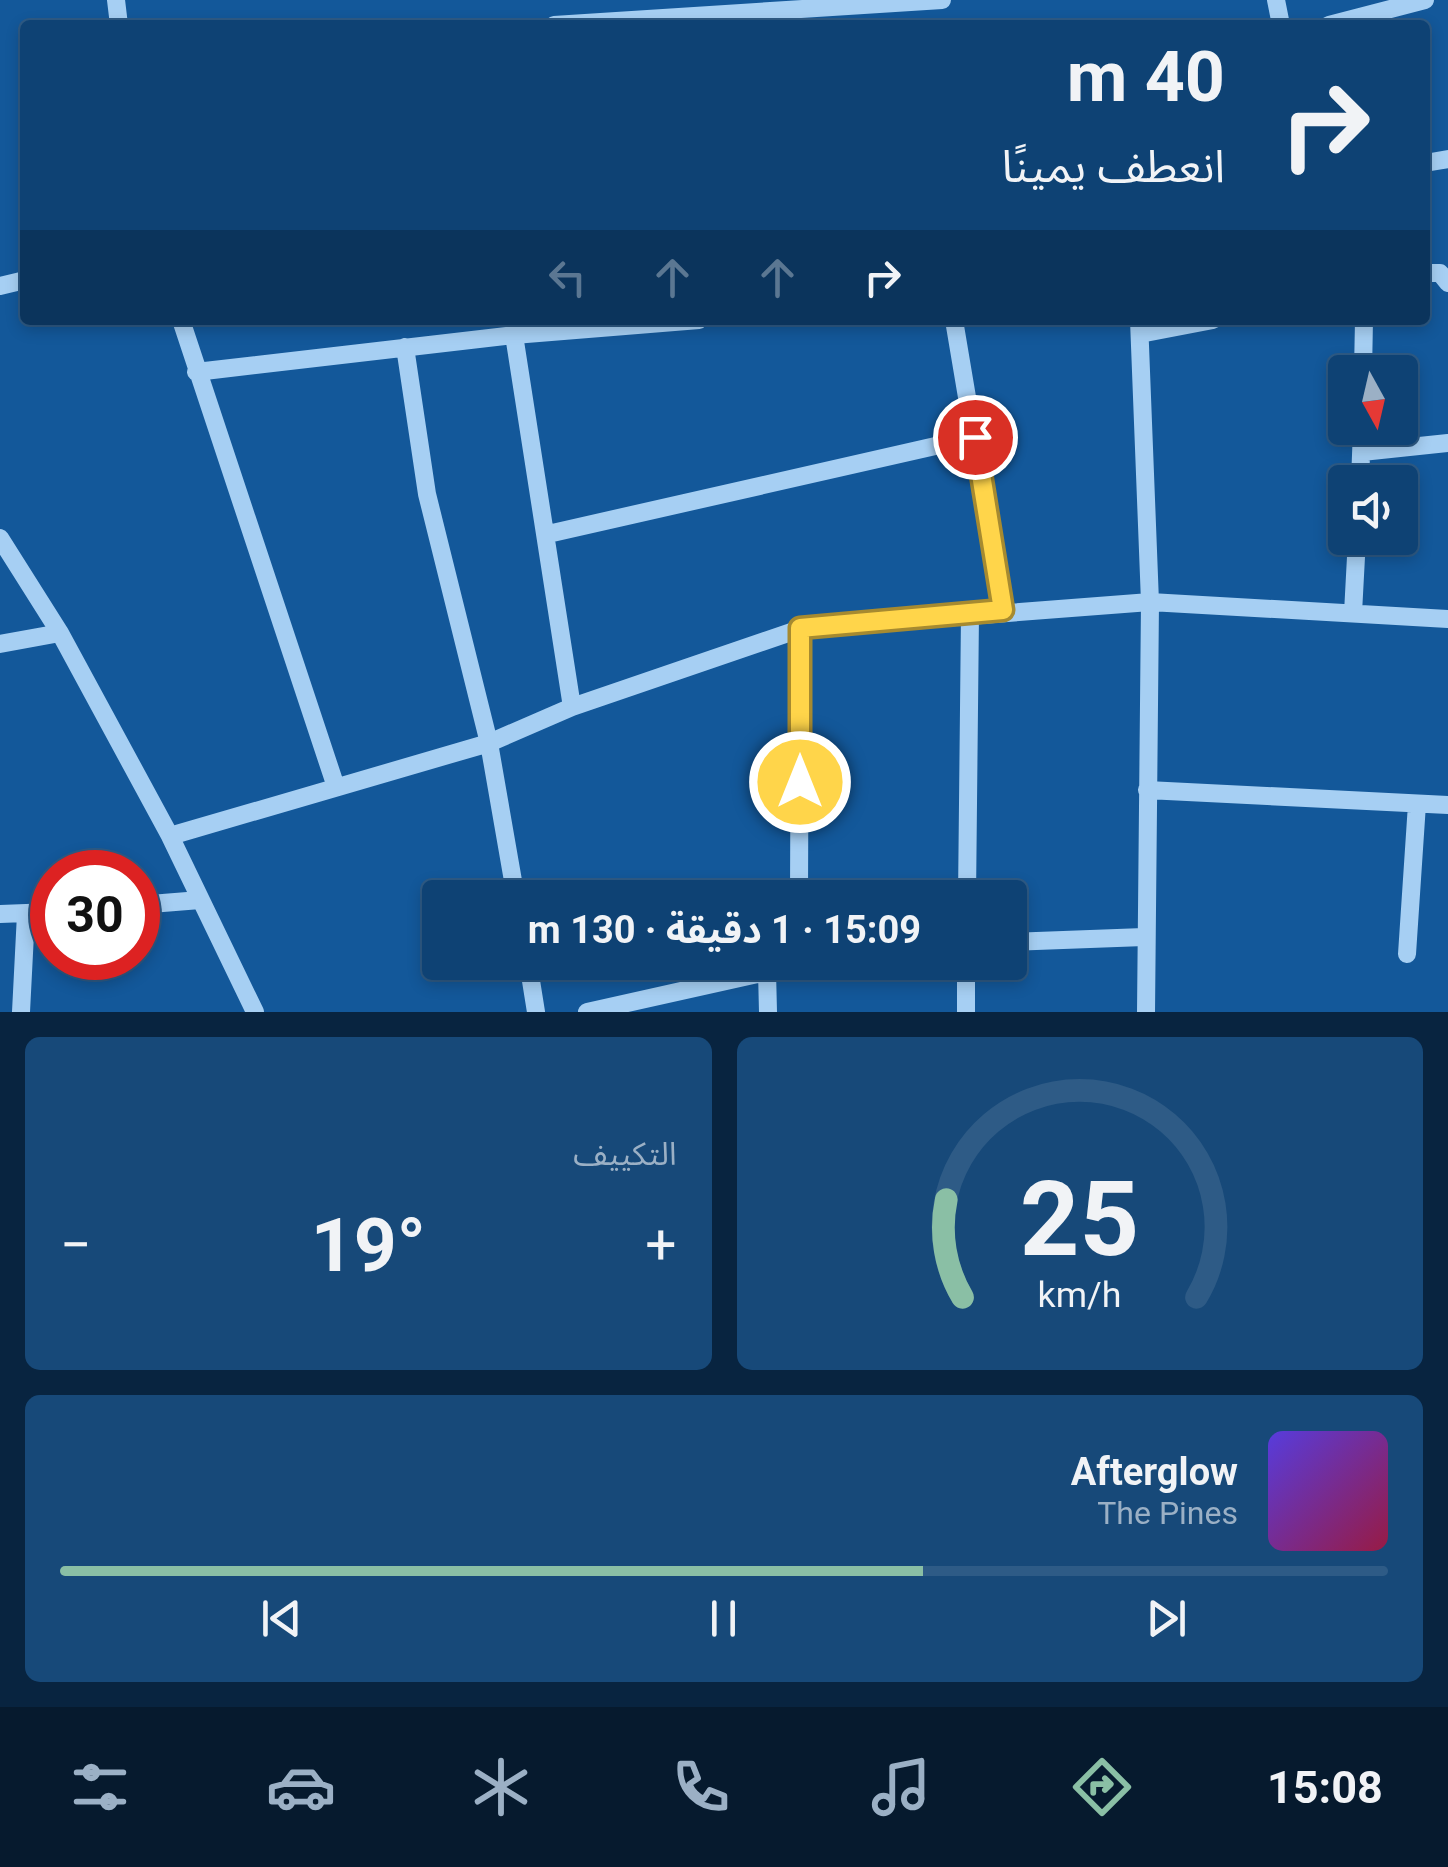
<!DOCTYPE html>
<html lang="ar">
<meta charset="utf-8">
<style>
:root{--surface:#0e4274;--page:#174979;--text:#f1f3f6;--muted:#9bb0c5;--line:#2e5b86;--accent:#8abfa5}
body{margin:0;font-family:Roboto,"Noto Sans Arabic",sans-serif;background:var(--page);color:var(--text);direction:rtl;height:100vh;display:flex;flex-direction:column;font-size:38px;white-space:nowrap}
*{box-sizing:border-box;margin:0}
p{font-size:32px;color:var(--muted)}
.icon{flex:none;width:55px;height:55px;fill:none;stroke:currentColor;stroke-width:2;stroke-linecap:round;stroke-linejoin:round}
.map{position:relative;height:1012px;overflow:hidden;direction:ltr}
.side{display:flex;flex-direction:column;gap:25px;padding:25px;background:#082440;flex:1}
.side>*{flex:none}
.guide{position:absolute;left:20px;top:20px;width:1410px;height:305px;border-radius:10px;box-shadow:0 5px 15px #0003,0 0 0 2px var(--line);direction:rtl;background:#0e4274;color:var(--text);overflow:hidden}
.needle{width:65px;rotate:172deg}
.buttons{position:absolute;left:1328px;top:355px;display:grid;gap:20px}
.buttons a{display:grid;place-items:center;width:90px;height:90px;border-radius:10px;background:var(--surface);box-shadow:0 5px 15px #0003,0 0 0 2px var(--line);font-size:50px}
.speed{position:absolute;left:30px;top:850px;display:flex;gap:20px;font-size:50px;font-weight:700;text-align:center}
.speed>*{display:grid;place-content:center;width:130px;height:130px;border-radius:50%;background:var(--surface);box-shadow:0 5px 15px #0003,0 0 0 2px var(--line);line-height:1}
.speed .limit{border:15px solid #d22;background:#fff;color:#111}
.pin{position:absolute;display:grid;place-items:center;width:85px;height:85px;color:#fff;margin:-42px;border:5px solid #fff;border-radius:50%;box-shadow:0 2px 10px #0007}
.me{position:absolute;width:110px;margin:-55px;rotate:0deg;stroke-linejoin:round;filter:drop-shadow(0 0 8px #0008)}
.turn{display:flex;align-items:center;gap:35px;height:210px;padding:0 40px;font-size:45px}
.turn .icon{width:130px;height:130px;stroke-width:2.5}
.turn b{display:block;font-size:70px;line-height:85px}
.lanes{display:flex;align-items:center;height:95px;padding:0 40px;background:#0003;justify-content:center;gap:50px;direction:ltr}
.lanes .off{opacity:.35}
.big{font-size:75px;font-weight:700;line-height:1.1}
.side .widget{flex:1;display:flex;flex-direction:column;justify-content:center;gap:15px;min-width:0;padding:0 35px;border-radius:15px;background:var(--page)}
.side .dial{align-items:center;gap:0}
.dial svg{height:260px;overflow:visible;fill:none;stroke:var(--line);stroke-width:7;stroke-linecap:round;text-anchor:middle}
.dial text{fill:var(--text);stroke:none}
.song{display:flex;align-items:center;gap:30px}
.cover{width:120px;height:120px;border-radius:15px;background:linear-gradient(135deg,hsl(250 70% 55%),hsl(340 70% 35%))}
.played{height:10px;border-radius:5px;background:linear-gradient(90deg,var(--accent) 65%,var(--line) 65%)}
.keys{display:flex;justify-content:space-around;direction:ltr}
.heat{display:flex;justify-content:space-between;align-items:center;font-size:55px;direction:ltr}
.side .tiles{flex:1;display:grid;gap:25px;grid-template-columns:1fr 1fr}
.widget:last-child{grid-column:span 2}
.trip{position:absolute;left:422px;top:880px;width:605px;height:100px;border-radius:10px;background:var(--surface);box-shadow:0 5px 15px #0003,0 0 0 2px var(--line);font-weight:700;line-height:100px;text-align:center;direction:rtl}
.menu{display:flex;height:160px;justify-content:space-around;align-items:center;background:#061a2e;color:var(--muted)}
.menu .icon{width:70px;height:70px}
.menu .on{color:var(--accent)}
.menu b{font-size:45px;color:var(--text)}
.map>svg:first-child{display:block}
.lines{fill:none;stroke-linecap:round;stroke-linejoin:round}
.minor{stroke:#a6cff3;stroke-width:18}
.route-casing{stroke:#a68a30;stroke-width:25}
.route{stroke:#ffd54a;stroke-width:18}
</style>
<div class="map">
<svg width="1448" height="1012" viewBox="0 0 1448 1012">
<rect width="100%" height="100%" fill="#13589a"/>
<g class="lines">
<path class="minor" d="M116 0 119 25
M1276 0 1281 25
M554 25 942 0
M1329 25 1425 0
M1425 163 1448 159
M1425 273H1440L1448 283
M0 286 25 280
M181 320 336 787
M954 320 1003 611
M1139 320 1150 602 1146 1012
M1140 334 1213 320
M514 335 572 707
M405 347 427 494 489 743 516 898
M196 372 514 335 699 320
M1363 372 1364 320
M1362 452 1448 443
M1360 482 1362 428
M548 534 975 437
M0 538 60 633 170 836 255 1012
M1353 613 1357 538
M0 644 60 633
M1147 790 1448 805
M170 836 489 743 572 707 800 629 1150 602 1448 619
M799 898 800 629
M967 898 970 614
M138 905 200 900
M0 914 52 912
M1010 942 1144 937
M1407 954 1417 804
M528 962 536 1012
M767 971 768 1012
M21 1012 26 914
M587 1012 811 962
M966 1012V962"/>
</g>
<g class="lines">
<g class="route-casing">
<path id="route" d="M800 782V628L1003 610 975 437"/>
</g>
<use href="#route" class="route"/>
</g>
</svg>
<div class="buttons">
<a><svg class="needle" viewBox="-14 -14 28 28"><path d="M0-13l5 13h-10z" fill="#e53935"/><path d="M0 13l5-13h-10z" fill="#9bb0c5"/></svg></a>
<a><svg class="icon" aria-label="sound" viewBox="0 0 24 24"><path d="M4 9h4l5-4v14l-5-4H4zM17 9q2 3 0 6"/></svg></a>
</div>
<div class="speed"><div class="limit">30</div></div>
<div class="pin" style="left:975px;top:437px;background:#d93025"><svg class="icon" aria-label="arrive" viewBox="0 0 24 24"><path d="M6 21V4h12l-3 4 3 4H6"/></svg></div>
<svg class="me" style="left:800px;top:782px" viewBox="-20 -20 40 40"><circle r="17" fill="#ffd54a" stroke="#fff" stroke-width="3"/><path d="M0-11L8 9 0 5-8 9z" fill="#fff"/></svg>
<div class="trip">15:09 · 1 دقيقة · 130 m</div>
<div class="guide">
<div class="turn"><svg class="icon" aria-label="right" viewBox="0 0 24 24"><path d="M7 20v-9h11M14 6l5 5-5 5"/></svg><div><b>40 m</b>انعطف يمينًا</div></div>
<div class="lanes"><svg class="icon off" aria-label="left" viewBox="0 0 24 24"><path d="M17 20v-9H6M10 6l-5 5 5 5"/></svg><svg class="icon off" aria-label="ahead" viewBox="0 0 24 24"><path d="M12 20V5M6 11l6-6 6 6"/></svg><svg class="icon off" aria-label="ahead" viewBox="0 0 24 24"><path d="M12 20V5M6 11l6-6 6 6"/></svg><svg class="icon" aria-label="right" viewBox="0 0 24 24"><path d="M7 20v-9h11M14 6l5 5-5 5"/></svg></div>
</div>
</div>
<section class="side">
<div class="tiles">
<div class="widget dial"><svg viewBox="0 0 100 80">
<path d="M14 69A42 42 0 1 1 86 69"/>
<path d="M14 69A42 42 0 0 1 9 39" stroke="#8abfa5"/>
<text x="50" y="56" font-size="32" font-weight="700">25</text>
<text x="50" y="72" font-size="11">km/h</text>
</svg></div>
<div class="widget"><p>التكييف</p>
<div class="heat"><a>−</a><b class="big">19°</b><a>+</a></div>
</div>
<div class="widget">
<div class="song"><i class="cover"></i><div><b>Afterglow</b><p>The Pines</p></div></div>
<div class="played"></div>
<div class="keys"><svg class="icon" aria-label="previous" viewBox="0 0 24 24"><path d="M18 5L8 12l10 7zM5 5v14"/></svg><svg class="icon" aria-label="pause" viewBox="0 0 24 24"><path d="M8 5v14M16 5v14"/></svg><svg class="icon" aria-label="next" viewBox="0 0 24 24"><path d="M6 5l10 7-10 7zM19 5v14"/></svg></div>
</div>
</div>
</section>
<nav class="menu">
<b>15:08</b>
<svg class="icon on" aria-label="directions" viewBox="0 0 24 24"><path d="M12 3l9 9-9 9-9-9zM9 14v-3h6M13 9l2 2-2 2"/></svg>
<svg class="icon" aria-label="music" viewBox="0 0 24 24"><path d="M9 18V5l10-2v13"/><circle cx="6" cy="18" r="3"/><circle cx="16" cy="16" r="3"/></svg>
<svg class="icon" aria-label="phone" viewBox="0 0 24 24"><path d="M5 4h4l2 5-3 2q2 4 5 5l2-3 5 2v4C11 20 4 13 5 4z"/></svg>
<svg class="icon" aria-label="climate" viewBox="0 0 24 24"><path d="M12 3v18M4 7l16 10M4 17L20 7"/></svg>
<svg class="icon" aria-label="car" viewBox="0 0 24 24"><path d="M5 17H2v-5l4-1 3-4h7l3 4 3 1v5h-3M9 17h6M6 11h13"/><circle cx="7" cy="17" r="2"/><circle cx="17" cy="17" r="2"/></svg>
<svg class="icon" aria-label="filters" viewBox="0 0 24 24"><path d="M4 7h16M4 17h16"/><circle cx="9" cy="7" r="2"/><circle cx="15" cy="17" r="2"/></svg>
</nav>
